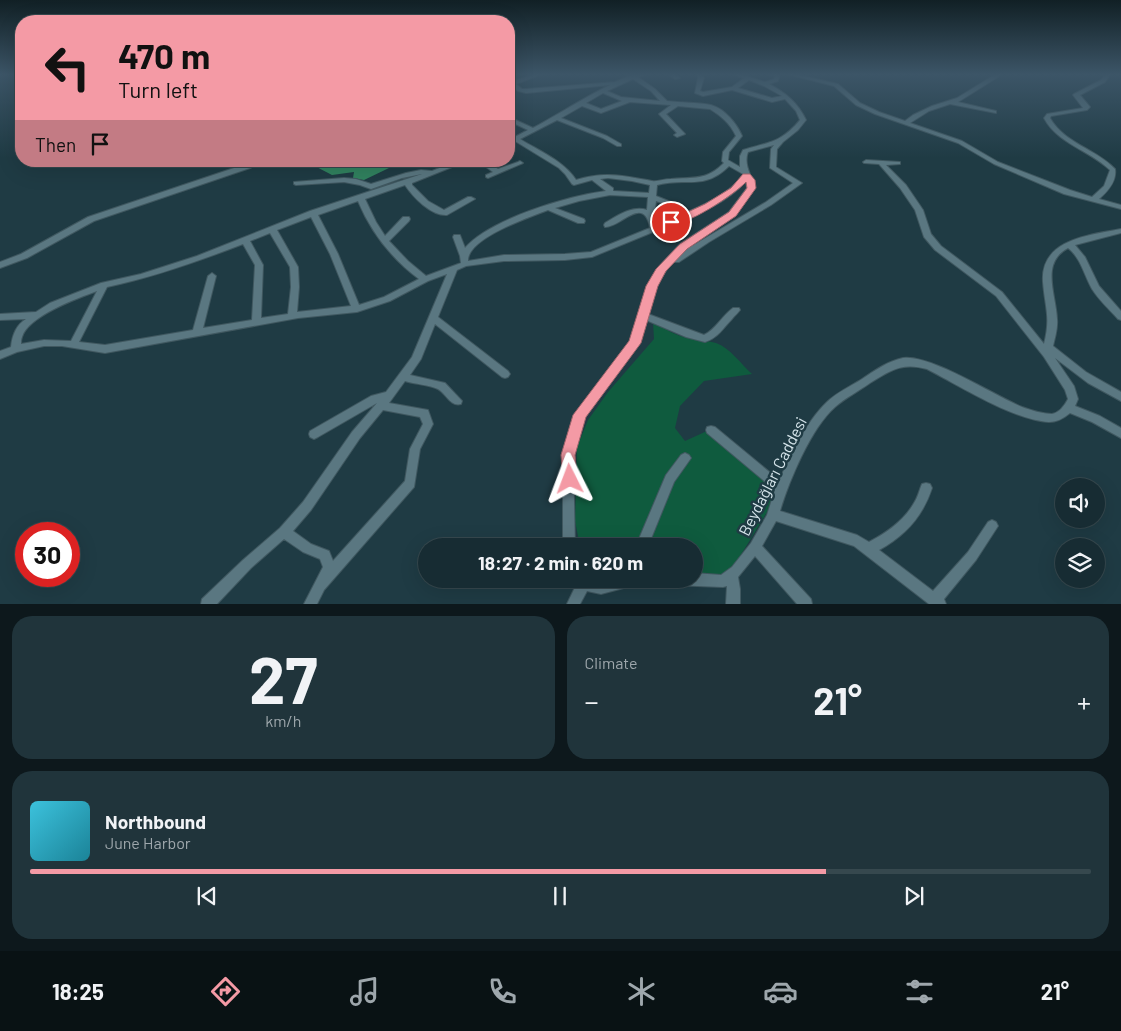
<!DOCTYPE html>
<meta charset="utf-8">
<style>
:root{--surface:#172c33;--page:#20343b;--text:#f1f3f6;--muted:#9ea7ac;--line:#36484e;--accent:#f49aa5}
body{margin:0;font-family:Barlow,sans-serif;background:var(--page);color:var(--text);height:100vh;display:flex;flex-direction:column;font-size:19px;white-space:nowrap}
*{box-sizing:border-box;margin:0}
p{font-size:16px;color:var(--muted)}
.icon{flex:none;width:28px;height:28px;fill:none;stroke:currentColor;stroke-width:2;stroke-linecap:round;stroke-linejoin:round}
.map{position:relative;height:604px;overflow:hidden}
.sheet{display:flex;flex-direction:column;gap:12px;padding:12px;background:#0d181c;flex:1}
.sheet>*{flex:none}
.hud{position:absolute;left:15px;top:15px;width:500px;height:152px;border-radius:20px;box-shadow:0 5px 20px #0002,0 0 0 1px var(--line);background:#f49aa5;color:#111;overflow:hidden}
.fabs{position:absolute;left:1055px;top:478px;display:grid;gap:10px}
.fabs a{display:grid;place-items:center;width:50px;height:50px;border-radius:50%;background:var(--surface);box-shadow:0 5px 20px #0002,0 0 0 1px var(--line);font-size:25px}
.speed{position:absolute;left:15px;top:522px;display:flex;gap:10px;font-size:25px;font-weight:700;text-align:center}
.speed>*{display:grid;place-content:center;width:65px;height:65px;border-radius:50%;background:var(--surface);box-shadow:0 5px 20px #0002,0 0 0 1px var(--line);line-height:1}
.speed .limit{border:8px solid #d22;background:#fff;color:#111}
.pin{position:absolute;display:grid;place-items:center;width:42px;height:42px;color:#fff;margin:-21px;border:2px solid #fff;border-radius:50%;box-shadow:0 1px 5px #0007}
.me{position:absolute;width:55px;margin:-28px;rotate:357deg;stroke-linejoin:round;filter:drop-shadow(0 0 4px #0008)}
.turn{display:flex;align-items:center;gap:18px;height:105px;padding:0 20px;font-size:22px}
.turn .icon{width:65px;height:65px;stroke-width:2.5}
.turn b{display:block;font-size:35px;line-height:42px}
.then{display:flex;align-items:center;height:48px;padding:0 20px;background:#0003;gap:10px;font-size:19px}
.big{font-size:38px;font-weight:700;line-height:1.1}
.sheet .widget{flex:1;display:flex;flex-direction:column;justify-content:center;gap:8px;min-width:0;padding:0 18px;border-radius:20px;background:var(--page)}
.sheet .dial{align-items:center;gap:0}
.dial b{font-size:65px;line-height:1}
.song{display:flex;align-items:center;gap:15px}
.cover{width:60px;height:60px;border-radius:8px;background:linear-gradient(135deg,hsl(190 70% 55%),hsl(190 70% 35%))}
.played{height:5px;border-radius:2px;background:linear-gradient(90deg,var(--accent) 75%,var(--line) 75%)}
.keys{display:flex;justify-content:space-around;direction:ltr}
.heat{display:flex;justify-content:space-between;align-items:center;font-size:28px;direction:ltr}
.sheet .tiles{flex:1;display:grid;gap:12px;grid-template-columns:1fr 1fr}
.widget:last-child{grid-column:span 2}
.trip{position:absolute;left:418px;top:538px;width:285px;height:50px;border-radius:25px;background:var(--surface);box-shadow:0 5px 20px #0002,0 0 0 1px var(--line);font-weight:700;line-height:50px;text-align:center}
.tab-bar{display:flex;height:80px;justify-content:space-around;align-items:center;background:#091214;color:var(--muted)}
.tab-bar .icon{width:35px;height:35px}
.tab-bar .current{color:var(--accent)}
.tab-bar b{font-size:22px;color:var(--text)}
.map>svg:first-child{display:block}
.green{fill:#0f5b3e}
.forest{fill:#31825f}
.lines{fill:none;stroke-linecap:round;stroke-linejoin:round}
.minor-casing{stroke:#405860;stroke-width:2}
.minor{fill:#5a7781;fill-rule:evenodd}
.route{fill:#f49aa5;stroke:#9f646b}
.labels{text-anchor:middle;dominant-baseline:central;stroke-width:5;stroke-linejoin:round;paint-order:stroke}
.street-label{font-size:16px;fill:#d6e5eb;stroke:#1f3b44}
</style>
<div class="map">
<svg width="1121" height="604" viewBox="0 0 1121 604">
<rect width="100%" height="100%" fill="#1f3b44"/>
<path class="green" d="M653 322C662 323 665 330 673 333 687 340 702 339 716 343 730 348 741 364 752 374L704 381 680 406 675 428 685 441 707 431 775 488 769 509 734 566 718 576 694 573V546H580L575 521 577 447 588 420 608 392 654 339Z"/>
<path class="forest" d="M305 161H388L389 168 364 180 353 178 354 172 332 175Z"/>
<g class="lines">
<g class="minor-casing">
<path id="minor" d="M535 74H542L516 84 522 89H526L615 82 631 75 646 74V75L638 77 655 89 667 101C681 103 697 102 711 105 725 109 737 124 742 136L729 152 728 160 740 167V156L743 150C769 142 781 143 800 120L796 111 785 99 772 102 732 90 703 96 695 93 698 78 696 74H701L704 78 700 91 703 92 732 87 744 78 734 75V74H740L765 82 774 79 775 76 770 75V74H780L778 81 769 84C786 93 798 103 806 120L798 130 783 142 777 149 776 167 802 183 771 205 709 242 679 262H673C658 278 654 293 648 314L704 335C716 329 722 316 733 308H739L740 310C738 313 735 315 732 319 723 328 718 338 705 342L686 337 646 320 638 345 585 417 573 455 575 546H563V455L575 415 631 342 638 317V315L640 313 648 286 659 267 680 244 729 212 747 188 746 181C723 207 689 217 658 230L657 232H653L592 257 565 260 504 261 466 266 457 270 438 317 508 371 510 374 508 377 505 378 502 377 435 324 421 359 410 375 445 383 462 401 461 404C450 407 446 393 438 389 430 385 414 384 405 381L389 403 428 410 433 424 420 449 414 487 324 590 317 604H304L323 567 320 559 303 552 284 539 251 568 217 604H201L202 599 243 560 280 528 303 502 352 432 377 403 318 437 314 439 310 437 309 434 310 431 371 396 386 392 412 357 447 274 428 281 390 301 357 312 298 318 105 353 62 346H44L17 352 0 359V351L11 347C12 336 16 325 26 319L0 320V314L36 312 50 303 101 283 141 274 197 256 310 211 422 174 402 178 371 189 360 185 344 182 296 185 294 184V182L344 178 356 179 371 184 406 173 421 170 432 171 457 161H467L412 183V185L428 201 444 210 468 197H471L475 199 447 215C431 216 413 197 405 185L365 199 376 222 385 236 403 217H409L410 219 409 221 389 241 408 261 426 276 461 263 460 256 453 237 454 235H460L465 248C490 219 568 196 606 191L592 180 574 185 572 184 565 174 559 168 515 141 509 144V140L528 130 509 121V117L533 128C559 114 585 97 610 85L526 93 518 91 509 83V78L513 81ZM633 79 651 91 660 101 621 97 607 91ZM749 80 764 86 782 96 772 98 738 88ZM603 93 622 101 601 109 586 103ZM630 102 671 105 659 114 677 133 674 135 677 137 685 134 666 114 678 106 710 109C721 116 730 123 736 136L723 152 722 161 724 163C706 181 694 177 671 179 664 179 657 182 652 181 622 176 606 171 576 180 564 161 539 151 520 139L557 120 603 138 617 146H621V144L607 136 561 118 582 106 601 113ZM774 145 771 149 770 168 793 183 766 202 682 252 686 248 735 216 755 188C752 176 743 165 748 152ZM729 166 743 174 744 176C719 202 689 211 657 225L654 216 656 201 677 208 681 206 656 196 657 185C686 177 704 191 729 166ZM608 178 632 181 650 185 649 193 613 191V188L600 179ZM610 195 648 197 647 210C632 205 617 216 605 223L604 225 605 227C620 228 644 194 650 228L591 252 565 254 504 255 468 261C467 238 530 217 548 210L578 223H584L585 221 584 219 555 208 579 201ZM358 201C371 232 392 259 419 279L384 297 359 305 338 254 318 215ZM311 217 330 254 351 306 297 312 299 287 298 267 277 230ZM270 233 290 267 291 287 288 314 261 318 263 265 250 241ZM243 244 255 265 252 320 203 328 216 276 212 273 208 276 193 330 105 345 79 342 107 287C154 277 199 261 243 244ZM97 291 71 341 44 340 21 344C21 342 21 339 22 337 28 316 78 298 97 291ZM383 410 420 417 423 424 410 449 405 481 333 561 329 551 311 544 293 531 311 510 360 438Z
M668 74H674L680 78 675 79Z
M787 74H795L838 84 860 103 879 112 905 121 913 115 932 106 957 98 996 74H1001L998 77 958 102 996 111V113L950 104 929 111 910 123 962 141 998 162 1070 190 1092 197 1104 186 1110 170C1089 150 1058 144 1044 118L1047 114 1083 108 1073 95 1074 94 1101 80 1106 74H1111L1105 82 1080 95 1090 107 1087 110 1051 116 1050 118C1064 143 1096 149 1115 169 1117 181 1108 191 1099 199L1121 205V209L1064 194 994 164 958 143 875 114 856 105 834 86Z
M866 160 900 162V164L886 165 906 185 923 210 931 234 941 246 1002 292 1044 344C1051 317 1045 308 1043 282 1040 239 1090 235 1121 229V233L1075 245 1085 257 1099 286 1121 311V320L1118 319C1109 309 1099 300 1092 289 1084 275 1081 258 1068 248 1040 263 1056 294 1057 319 1058 328 1055 337 1053 346L1086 372 1121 392V401L1088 383 1055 358 1074 386 1078 399 1075 406 1100 416 1121 428V438L1092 422 1070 413C1064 418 1057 422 1049 422 1013 420 960 386 927 369 902 362 891 370 870 383 859 391 845 398 835 407 811 428 789 481 780 511L857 535 869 542C886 533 904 521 914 503 918 497 919 491 922 484L926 483 930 484 932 488C923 516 905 536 879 550L933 591 968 552 988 522 992 520 996 522 998 526 976 560 944 599 946 604H929L854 546 776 521 762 546 811 599 812 604H797L755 556 738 577 740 589V604H726L727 586 723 587 671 585 666 584 665 579H694V573L721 575 732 567 751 543 767 515 775 490 707 433 706 430 707 427 711 426 715 427 779 480C793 453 805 423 827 402 836 393 851 386 862 379 874 371 888 361 903 358 930 354 993 395 1022 407 1030 410 1043 414 1052 414 1059 413 1065 405 1068 399L1065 390 1044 357 996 296 935 250 924 237 915 210 900 188 879 164 864 163 863 162Z
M255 161H264L250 168 94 221 27 258 0 268V262L21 254 88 217Z
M478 161H486L498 169 518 162 520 161 523 163 488 178 486 177V175L493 172Z
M685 453 689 455 691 458 674 482 648 546H636L666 475 681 455Z
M579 579C588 578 595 582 603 581 622 578 643 578 662 579L661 584 656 585 631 586 601 594 587 591 580 604H567Z"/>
</g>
<use href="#minor" class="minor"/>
</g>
<linearGradient id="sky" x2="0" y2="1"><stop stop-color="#112025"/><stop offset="0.47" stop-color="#3c5567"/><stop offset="1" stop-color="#3c5567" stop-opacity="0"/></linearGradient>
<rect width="1121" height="158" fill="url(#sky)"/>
<path class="route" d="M743 174H750L755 180 756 188 736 216 687 249 666 271 658 286 641 343 586 417 575 455 577 479 575 484 570 486 565 484 563 479 561 455 573 415 629 341 646 286 656 269 680 244 729 212 747 188 746 182C734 195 684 228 668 224L666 222 705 204 731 188Z"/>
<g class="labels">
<g class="street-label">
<text transform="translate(772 476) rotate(-63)">Beydağları Caddesi</text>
</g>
</g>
</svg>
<div class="fabs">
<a><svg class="icon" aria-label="sound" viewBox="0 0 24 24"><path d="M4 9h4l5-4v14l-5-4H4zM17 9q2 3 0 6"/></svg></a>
<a><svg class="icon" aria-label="layers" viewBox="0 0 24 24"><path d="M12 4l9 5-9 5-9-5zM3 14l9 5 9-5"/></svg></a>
</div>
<div class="speed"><div class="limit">30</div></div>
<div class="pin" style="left:671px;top:222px;background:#d93025"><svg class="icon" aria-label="arrive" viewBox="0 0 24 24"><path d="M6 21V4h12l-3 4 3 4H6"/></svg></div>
<svg class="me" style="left:570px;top:479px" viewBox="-20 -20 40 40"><path d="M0-17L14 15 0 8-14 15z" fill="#f49aa5" stroke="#fff" stroke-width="4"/></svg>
<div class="trip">18:27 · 2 min · 620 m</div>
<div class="hud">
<div class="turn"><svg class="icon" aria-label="left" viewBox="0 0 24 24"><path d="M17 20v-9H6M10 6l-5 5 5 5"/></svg><div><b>470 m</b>Turn left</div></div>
<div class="then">Then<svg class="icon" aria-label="arrive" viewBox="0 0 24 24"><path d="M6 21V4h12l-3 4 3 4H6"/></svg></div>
</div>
</div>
<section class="sheet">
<div class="tiles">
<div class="widget dial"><b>27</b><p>km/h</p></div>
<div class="widget"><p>Climate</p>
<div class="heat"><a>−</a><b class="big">21°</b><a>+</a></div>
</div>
<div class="widget">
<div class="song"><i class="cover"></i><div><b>Northbound</b><p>June Harbor</p></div></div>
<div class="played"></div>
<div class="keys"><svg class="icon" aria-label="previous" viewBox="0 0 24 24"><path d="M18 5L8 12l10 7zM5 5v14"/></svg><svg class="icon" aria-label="pause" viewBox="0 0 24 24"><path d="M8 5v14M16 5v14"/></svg><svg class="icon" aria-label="next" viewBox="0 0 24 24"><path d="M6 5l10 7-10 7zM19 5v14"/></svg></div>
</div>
</div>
</section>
<nav class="tab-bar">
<b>18:25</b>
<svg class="icon current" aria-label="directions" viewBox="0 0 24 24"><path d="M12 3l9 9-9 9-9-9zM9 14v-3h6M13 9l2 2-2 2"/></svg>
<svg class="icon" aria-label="music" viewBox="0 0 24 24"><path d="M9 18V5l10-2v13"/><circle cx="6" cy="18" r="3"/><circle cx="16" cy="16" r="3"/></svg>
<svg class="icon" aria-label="phone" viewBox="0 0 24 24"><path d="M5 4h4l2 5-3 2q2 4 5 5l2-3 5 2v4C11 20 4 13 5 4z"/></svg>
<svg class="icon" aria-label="climate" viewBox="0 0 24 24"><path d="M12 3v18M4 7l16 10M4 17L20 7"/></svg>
<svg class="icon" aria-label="car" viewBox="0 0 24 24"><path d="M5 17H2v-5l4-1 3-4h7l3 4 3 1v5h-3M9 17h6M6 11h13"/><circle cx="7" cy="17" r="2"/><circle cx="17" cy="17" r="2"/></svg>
<svg class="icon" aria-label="filters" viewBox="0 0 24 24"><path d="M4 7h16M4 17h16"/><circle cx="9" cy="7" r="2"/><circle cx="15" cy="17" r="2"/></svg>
<b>21°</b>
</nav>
